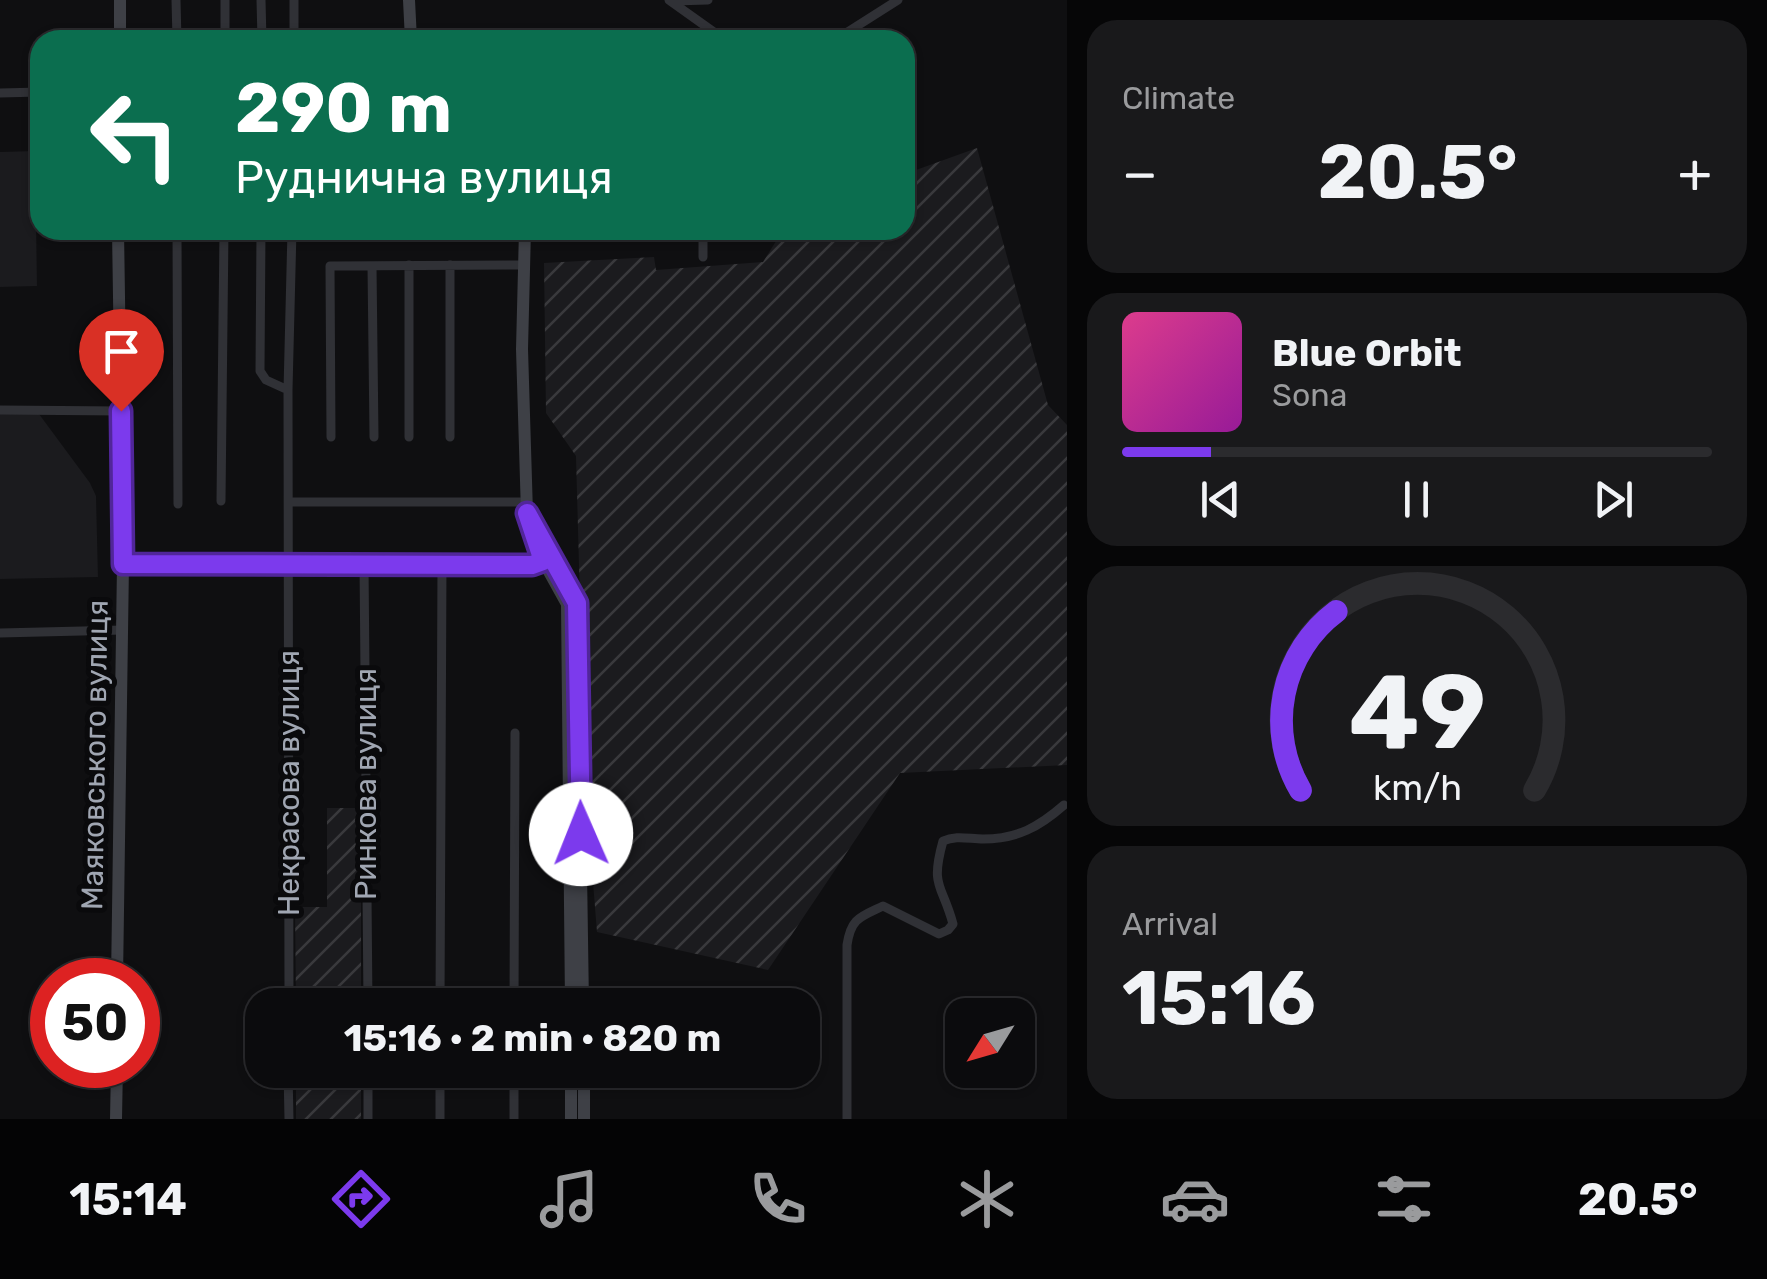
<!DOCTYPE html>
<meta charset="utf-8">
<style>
:root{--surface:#0b0b0d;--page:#19191b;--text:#f1f3f6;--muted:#9a9b9d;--line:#2b2b2e;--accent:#7c3aed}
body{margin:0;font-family:Rubik,sans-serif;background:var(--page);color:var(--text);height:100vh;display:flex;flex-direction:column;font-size:38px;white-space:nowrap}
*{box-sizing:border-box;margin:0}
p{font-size:32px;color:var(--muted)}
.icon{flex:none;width:55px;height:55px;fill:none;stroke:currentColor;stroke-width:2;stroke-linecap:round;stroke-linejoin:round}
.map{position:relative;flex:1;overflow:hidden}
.sheet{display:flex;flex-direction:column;gap:20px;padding:20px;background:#060607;width:700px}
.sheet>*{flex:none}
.guide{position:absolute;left:30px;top:30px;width:885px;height:210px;border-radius:30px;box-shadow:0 2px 8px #0004,0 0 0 2px var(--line);background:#0b6e4f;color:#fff;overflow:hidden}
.needle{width:65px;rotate:233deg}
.controls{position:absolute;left:945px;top:998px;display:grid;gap:20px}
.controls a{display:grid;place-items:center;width:90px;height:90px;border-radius:20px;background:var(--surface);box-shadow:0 2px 8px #0004,0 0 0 2px var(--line);font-size:50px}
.speed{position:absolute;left:30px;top:958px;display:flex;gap:20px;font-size:50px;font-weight:700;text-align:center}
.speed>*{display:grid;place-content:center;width:130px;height:130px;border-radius:50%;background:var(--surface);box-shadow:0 2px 8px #0004,0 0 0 2px var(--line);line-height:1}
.speed .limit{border:15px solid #d22;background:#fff;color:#111}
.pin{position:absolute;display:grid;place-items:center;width:85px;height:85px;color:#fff;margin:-102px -42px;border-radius:50% 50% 50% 0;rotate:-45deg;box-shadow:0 0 10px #0007}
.pin .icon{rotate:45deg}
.me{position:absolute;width:110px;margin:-55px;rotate:359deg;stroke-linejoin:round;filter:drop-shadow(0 0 8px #0008)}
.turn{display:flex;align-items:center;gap:35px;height:210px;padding:0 40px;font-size:45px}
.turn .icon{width:130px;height:130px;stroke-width:2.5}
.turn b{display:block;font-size:70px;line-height:85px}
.big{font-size:75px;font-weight:700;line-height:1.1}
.sheet .card{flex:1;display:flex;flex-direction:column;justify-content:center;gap:15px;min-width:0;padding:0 35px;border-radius:30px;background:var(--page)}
.sheet .dial{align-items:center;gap:0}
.dial svg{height:260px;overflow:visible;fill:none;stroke:var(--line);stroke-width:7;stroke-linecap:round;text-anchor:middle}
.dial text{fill:var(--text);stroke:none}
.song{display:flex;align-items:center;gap:30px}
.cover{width:120px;height:120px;border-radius:15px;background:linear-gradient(135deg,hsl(330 70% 55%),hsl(300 70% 35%))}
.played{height:10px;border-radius:5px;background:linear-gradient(90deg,var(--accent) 15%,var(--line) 15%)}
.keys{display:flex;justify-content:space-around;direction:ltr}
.heat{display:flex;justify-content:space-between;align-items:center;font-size:55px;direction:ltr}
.trip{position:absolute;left:245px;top:988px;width:575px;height:100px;border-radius:30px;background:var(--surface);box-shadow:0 2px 8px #0004,0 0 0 2px var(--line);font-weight:700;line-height:100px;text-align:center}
.tab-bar{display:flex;height:160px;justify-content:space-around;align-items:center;background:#040405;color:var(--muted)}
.tab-bar .icon{width:70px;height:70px}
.tab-bar .current{color:var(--accent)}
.tab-bar b{font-size:45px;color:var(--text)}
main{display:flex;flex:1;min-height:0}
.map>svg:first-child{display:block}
.built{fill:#1b1b1e}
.industrial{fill:url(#industrial-furrows)}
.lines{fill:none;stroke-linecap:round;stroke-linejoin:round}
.street{stroke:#303136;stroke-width:9}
.secondary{stroke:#3e4046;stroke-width:12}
.route-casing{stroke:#51269a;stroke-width:25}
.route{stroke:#7c3aed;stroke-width:18}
.labels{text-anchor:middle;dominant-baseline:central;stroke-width:10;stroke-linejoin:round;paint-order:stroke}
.street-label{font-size:30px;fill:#a0a6b2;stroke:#0a0a0c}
</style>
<main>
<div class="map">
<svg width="1067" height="1119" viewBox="0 0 1067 1119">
<defs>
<pattern id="industrial-furrows" width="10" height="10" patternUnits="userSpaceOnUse" patternTransform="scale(2.5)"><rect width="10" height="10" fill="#1b1b1e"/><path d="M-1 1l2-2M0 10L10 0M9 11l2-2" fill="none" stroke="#39393c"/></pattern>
</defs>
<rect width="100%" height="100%" fill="#0f0f11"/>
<path class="built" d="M35 151 37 286 0 287V152Z
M0 412 39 414 90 483 96 496 98 577 0 579Z"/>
<path class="industrial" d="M977 148 1048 405 1067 425V765L900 773 768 970 597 932 585 782 576 456 546 413 544 263 654 257 656 270 763 262 783 230H905V174Z
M327 808H361V1005H296L295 907H327Z
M296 1070H361V1119H296Z"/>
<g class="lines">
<path class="street" d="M176 0 177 40
M225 0V40
M261 0 262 40
M669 0 725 40
M673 1 708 0
M294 40V0
M835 40 898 0
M0 93 40 92
M177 230 178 504
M261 230 260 371 266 380 288 390
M703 230V257
M450 265V437
M372 266 374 437
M0 410 121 411
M331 437 330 266 524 265
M409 437V265
M221 501 224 230
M289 502H526
M364 563 368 1005
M123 564 531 565 543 561
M0 633 123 630
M289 1005 288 390 292 230
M440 1005 442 564
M514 1005 515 733
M288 1070 289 1119
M368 1070V1119
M440 1119V1070
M514 1119V1070
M847 1119V945C851 918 860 917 883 906L939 934 948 930 953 924C942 883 930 888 943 841 956 835 969 839 983 839 1017 839 1039 827 1064 805"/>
<path class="secondary" d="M409 0 411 40
M120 40V0
M525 230 522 349 527 513 536 548 567 604 571 1005
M538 533 577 603 583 1005
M117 980 123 564 118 230
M571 1070V1119
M584 1070V1119
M116 1119 117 1065"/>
</g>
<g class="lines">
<g class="route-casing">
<path id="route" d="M121 411 123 564 532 565 543 561 527 513 577 603 581 834"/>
</g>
<use href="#route" class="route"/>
</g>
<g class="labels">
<g class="street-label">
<text transform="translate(95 755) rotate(-89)">Маяковського вулиця</text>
<text transform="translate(289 783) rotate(-90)">Некрасова вулиця</text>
<text transform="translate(366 784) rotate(-90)">Ринкова вулиця</text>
</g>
</g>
</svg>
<div class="controls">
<a><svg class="needle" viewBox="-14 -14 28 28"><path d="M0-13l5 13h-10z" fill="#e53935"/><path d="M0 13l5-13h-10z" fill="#9a9b9d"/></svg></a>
</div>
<div class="speed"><div class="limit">50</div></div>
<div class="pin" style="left:121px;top:411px;background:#d93025"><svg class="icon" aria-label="arrive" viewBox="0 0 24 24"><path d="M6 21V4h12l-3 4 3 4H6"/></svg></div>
<svg class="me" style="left:581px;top:834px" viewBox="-20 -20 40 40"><circle r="19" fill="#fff"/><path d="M0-13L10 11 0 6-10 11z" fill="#7c3aed"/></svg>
<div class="trip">15:16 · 2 min · 820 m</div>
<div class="guide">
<div class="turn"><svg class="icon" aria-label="left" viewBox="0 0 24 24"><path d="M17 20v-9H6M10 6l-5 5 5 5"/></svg><div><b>290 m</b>Руднична вулиця</div></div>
</div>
</div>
<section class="sheet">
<div class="card"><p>Climate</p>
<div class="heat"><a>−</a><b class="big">20.5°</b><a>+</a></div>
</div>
<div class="card">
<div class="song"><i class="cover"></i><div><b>Blue Orbit</b><p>Sona</p></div></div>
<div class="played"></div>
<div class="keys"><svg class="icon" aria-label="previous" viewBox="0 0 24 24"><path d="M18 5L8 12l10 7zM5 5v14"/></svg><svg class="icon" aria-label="pause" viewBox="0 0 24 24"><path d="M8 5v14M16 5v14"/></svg><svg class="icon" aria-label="next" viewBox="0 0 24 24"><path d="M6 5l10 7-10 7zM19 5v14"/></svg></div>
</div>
<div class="card dial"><svg viewBox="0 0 100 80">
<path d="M14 69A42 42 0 1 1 86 69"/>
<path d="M14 69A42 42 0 0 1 25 14" stroke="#7c3aed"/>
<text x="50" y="56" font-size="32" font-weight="700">49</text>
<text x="50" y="72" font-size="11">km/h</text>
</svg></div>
<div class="card"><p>Arrival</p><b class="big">15:16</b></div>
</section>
</main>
<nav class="tab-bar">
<b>15:14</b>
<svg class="icon current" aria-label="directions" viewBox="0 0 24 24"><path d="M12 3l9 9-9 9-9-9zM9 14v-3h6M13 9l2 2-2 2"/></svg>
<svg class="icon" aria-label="music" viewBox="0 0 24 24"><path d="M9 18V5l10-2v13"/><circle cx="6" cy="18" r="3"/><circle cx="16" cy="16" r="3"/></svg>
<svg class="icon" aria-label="phone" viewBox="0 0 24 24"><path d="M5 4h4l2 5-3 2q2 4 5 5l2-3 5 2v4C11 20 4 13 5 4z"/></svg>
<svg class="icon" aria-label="climate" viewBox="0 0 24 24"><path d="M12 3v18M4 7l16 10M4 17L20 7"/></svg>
<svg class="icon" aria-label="car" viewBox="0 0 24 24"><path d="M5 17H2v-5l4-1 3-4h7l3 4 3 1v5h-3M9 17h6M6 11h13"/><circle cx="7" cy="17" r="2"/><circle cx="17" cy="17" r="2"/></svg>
<svg class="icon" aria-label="filters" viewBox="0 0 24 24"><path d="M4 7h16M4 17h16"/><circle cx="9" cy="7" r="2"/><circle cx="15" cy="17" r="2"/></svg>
<b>20.5°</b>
</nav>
